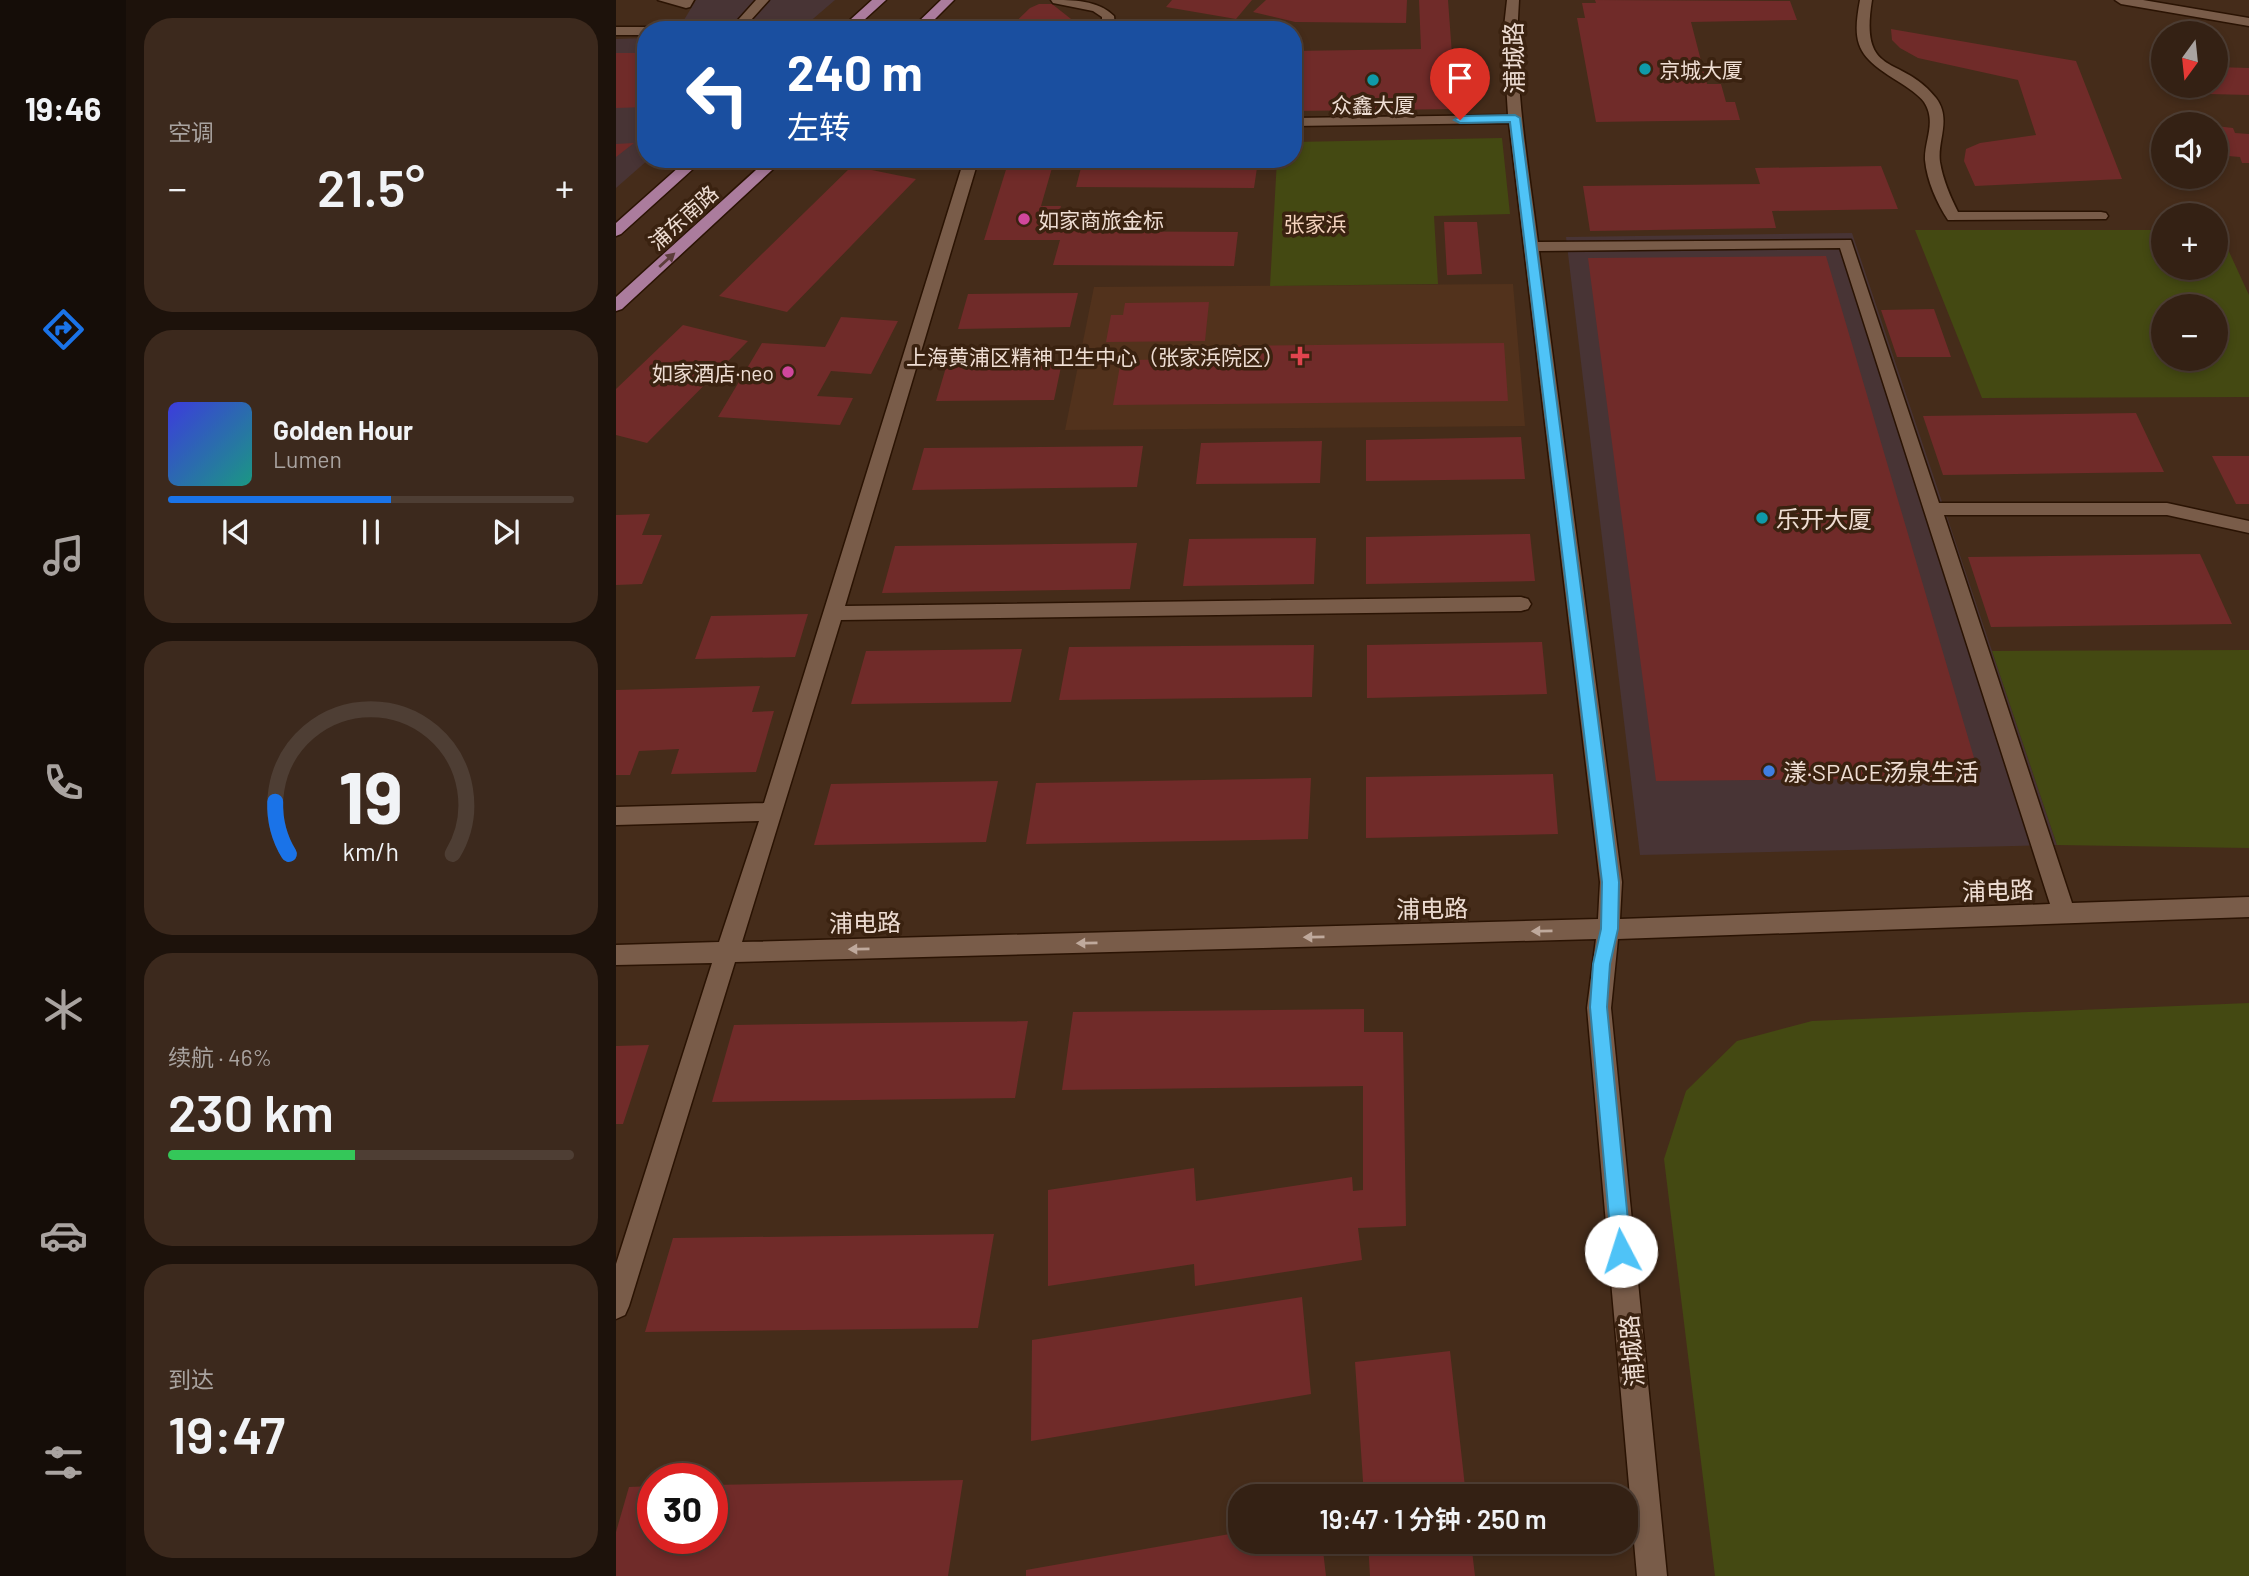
<!DOCTYPE html>
<html lang="zh">
<meta charset="utf-8">
<style>
:root{--surface:#342114;--page:#3c291d;--text:#f1f3f6;--muted:#a9a3a0;--line:#4e3e34;--accent:#1a73e8}
body{margin:0;font-family:Barlow,"Noto Sans SC",sans-serif;background:var(--page);color:var(--text);height:100vh;display:flex;flex-direction:column;font-size:26px;white-space:nowrap}
*{box-sizing:border-box;margin:0}
p{font-size:23px;color:var(--muted)}
.icon{flex:none;width:38px;height:38px;fill:none;stroke:currentColor;stroke-width:2;stroke-linecap:round;stroke-linejoin:round}
.map{position:relative;flex:1;overflow:hidden}
.drawer{display:flex;flex-direction:column;gap:18px;padding:18px;background:#1d120b;width:490px}
.drawer>*{flex:none}
.hud{position:absolute;left:21px;top:21px;width:665px;height:147px;border-radius:28px;box-shadow:0 4px 10px #0003,0 0 0 2px var(--line);background:#1a4fa0;color:#fff;overflow:hidden}
.needle{width:46px;rotate:195deg}
.tools{position:absolute;left:1535px;top:21px;display:grid;gap:14px}
.tools a{display:grid;place-items:center;width:77px;height:77px;border-radius:50%;background:var(--surface);box-shadow:0 4px 10px #0003,0 0 0 2px var(--line);font-size:35px}
.speed{position:absolute;left:21px;top:1463px;display:flex;gap:14px;font-size:35px;font-weight:700;text-align:center}
.speed>*{display:grid;place-content:center;width:91px;height:91px;border-radius:50%;background:var(--surface);box-shadow:0 4px 10px #0003,0 0 0 2px var(--line);line-height:1}
.speed .limit{border:10px solid #d22;background:#fff;color:#111}
.pin{position:absolute;display:grid;place-items:center;width:60px;height:60px;color:#fff;margin:-72px -30px;border-radius:50% 50% 50% 0;rotate:-45deg;box-shadow:0 0 7px #0007}
.pin .icon{rotate:45deg}
.me{position:absolute;width:77px;margin:-38px;rotate:355deg;stroke-linejoin:round;filter:drop-shadow(0 0 5px #0008)}
.turn{display:flex;align-items:center;gap:24px;height:147px;padding:0 35px;font-size:32px}
.turn .icon{width:91px;height:91px;stroke-width:2.5}
.turn b{display:block;font-size:49px;line-height:60px}
.big{font-size:52px;font-weight:600;line-height:1.1}
.drawer .tile{flex:1;display:flex;flex-direction:column;justify-content:center;gap:10px;min-width:0;padding:0 24px;border-radius:28px;background:var(--page)}
.drawer .dial{align-items:center;gap:0}
.dial svg{height:182px;overflow:visible;fill:none;stroke:var(--line);stroke-width:7;stroke-linecap:round;text-anchor:middle}
.dial text{fill:var(--text);stroke:none}
.song{display:flex;align-items:center;gap:21px}
.cover{width:84px;height:84px;border-radius:10px;background:linear-gradient(135deg,hsl(240 70% 55%),hsl(170 70% 35%))}
.played{height:7px;border-radius:4px;background:linear-gradient(90deg,var(--accent) 55%,var(--line) 55%)}
.keys{display:flex;justify-content:space-around;direction:ltr}
.heat{display:flex;justify-content:space-between;align-items:center;font-size:38px;direction:ltr}
.charge{height:10px;border-radius:5px;background:linear-gradient(90deg,#34c759 46%,var(--line) 0)}
.trip{position:absolute;left:612px;top:1484px;width:410px;height:70px;border-radius:28px;background:var(--surface);box-shadow:0 4px 10px #0003,0 0 0 2px var(--line);font-weight:600;line-height:70px;text-align:center}
main{display:flex;flex:1;min-height:0}
.tab-bar{display:flex;flex-direction:column;width:126px;justify-content:space-around;align-items:center;background:#150d08;color:var(--muted)}
.tab-bar .icon{width:49px;height:49px}
.tab-bar .on{color:var(--accent)}
.tab-bar b{font-size:32px;color:var(--text)}
.map>svg:first-child{display:block}
.commercial{fill:#483435}
.built{fill:#52321c}
.green{fill:#444912;fill-rule:evenodd}
.building{fill:#702b29}
.lines{fill:none;stroke-linecap:round;stroke-linejoin:round}
.minor-casing{stroke:#2a1303;stroke-width:3}
.major-casing{stroke:#2a1303;stroke-width:3}
.minor{fill:#795c49;fill-rule:evenodd}
.major{fill:#ab7c9d;fill-rule:evenodd}
.oneway{fill:#5c3d3a}
.oneway2{fill:#bfa99c}
.route{fill:#4fc3f7;stroke:#337fa1;stroke-width:2}
.culture-dot{fill:#0f9aa8;stroke:#3a2210;stroke-width:2.5}
.hotel-dot{fill:#d1479c;stroke:#3a2210;stroke-width:2.5}
.health-dot{fill:#e0444e;stroke:#3a2210;stroke-width:2.5}
.shop-dot{fill:#3f7fe0;stroke:#3a2210;stroke-width:2.5}
.labels{text-anchor:middle;dominant-baseline:central;stroke-width:7;stroke-linejoin:round;paint-order:stroke}
.far-poi-label{font-size:21px;fill:#eeddd3;stroke:#3a2210;text-anchor:start}
.far-street-label{font-size:21px;fill:#eeddd3;stroke:#3a2210}
.far-neighbourhood-label{font-size:21px;fill:#f5d4be;stroke:#3a2210}
.street-label{font-size:24px;fill:#eeddd3;stroke:#3a2210}
.poi-label{font-size:24px;fill:#eeddd3;stroke:#3a2210;text-anchor:start}
</style>
<main>
<nav class="tab-bar">
<b>19:46</b>
<svg class="icon on" aria-label="directions" viewBox="0 0 24 24"><path d="M12 3l9 9-9 9-9-9zM9 14v-3h6M13 9l2 2-2 2"/></svg>
<svg class="icon" aria-label="music" viewBox="0 0 24 24"><path d="M9 18V5l10-2v13"/><circle cx="6" cy="18" r="3"/><circle cx="16" cy="16" r="3"/></svg>
<svg class="icon" aria-label="phone" viewBox="0 0 24 24"><path d="M5 4h4l2 5-3 2q2 4 5 5l2-3 5 2v4C11 20 4 13 5 4z"/></svg>
<svg class="icon" aria-label="climate" viewBox="0 0 24 24"><path d="M12 3v18M4 7l16 10M4 17L20 7"/></svg>
<svg class="icon" aria-label="car" viewBox="0 0 24 24"><path d="M5 17H2v-5l4-1 3-4h7l3 4 3 1v5h-3M9 17h6M6 11h13"/><circle cx="7" cy="17" r="2"/><circle cx="17" cy="17" r="2"/></svg>
<svg class="icon" aria-label="filters" viewBox="0 0 24 24"><path d="M4 7h16M4 17h16"/><circle cx="9" cy="7" r="2"/><circle cx="15" cy="17" r="2"/></svg>
</nav>
<section class="drawer">
<div class="tile"><p>空调</p>
<div class="heat"><a>−</a><b class="big">21.5°</b><a>+</a></div>
</div>
<div class="tile">
<div class="song"><i class="cover"></i><div><b>Golden Hour</b><p>Lumen</p></div></div>
<div class="played"></div>
<div class="keys"><svg class="icon" aria-label="previous" viewBox="0 0 24 24"><path d="M18 5L8 12l10 7zM5 5v14"/></svg><svg class="icon" aria-label="pause" viewBox="0 0 24 24"><path d="M8 5v14M16 5v14"/></svg><svg class="icon" aria-label="next" viewBox="0 0 24 24"><path d="M6 5l10 7-10 7zM19 5v14"/></svg></div>
</div>
<div class="tile dial"><svg viewBox="0 0 100 80">
<path d="M14 69A42 42 0 1 1 86 69"/>
<path d="M14 69A42 42 0 0 1 8 46" stroke="#1a73e8"/>
<text x="50" y="56" font-size="32" font-weight="700">19</text>
<text x="50" y="72" font-size="11">km/h</text>
</svg></div>
<div class="tile"><p>续航 · 46%</p><b class="big">230 km</b><div class="charge"></div></div>
<div class="tile"><p>到达</p><b class="big">19:47</b></div>
</section>
<div class="map">
<svg width="1633" height="1576" viewBox="0 0 1633 1576">
<rect width="100%" height="100%" fill="#452c1a"/>
<path class="commercial" d="M80 0H219L184 30H62Z
M30 38V159H33L0 188V39Z
M1236 233 1441 845 1024 855 950 237Z"/>
<path class="built" d="M897 284 909 426 449 430 478 287Z"/>
<path class="green" d="M886 138 894 214 818 216 822 284 654 286 661 159H677V142Z
M1299 230H1547V268H1600V230H1603L1633 295V397L1366 398ZM1547 306H1600V359H1547Z
M1633 650V848L1441 845 1376 651Z
M1633 1003V1576H1099L1048 1159 1070 1091 1121 1041 1196 1021Z"/>
<path class="building" d="M556 0H636L620 19 550 7Z
M650 0H791L790 23 679 22 637 12Z
M803 0H832L840 109 677 111V51L805 49Z
M979 0 1174 1 1181 20 1075 22 1091 84H1105L1110 102H1119L1124 120 980 122 961 18H969L966 3H980Z
M423 4H436L469 30H391L414 8Z
M1275 29 1460 61 1506 179 1359 186 1348 161 1350 149 1364 143 1420 135 1402 80 1302 58 1284 48 1276 40Z
M0 53H30V107L0 108Z
M1600 67 1633 68V95L1593 94 1590 86H1600Z
M1600 126 1617 128 1619 133 1633 134V163H1626L1624 157 1600 155Z
M18 143 0 157V144Z
M393 160 438 161 425 206H445L438 231 622 232 618 266 437 265 444 240H368Z
M467 160 642 161 638 188 460 187Z
M236 166 300 179 171 312 103 296Z
M1265 166 1282 209 1156 211 1160 228 974 231 967 186 1144 184 1139 168Z
M828 222H861L866 274 831 275Z
M1210 256 1364 778 1040 781 972 258Z
M462 293 454 327 342 329 352 294Z
M593 302 589 341 490 342 495 315H507L509 303Z
M1318 309 1335 357H1281L1265 310Z
M225 317 282 321 255 374 215 371 201 396 237 398 224 425 102 417 146 343 209 347Z
M67 325 132 341 31 443 0 435V389Z
M888 343 892 401 497 405 505 360 603 359 604 346Z
M446 362 438 400 320 401 331 364Z
M1520 413 1548 472 1327 475 1307 416Z
M905 437 909 479 750 481V440Z
M706 441 704 483 580 484 585 443Z
M527 446 521 487 296 490 308 448Z
M1596 456H1633V504H1620Z
M34 514 26 535H46L26 584 0 585V515Z
M914 534 919 581 750 584V537Z
M700 538 698 584 567 586 573 539Z
M521 543 514 589 266 593 279 546Z
M1584 554 1616 624 1375 627 1352 557Z
M192 614 179 657 79 659 95 616Z
M926 642 931 694 751 698V645Z
M698 645 696 697 443 700 453 647Z
M406 649 395 702 235 704 250 651Z
M144 686 136 712 158 711 140 772 55 774 63 749 23 751 14 775H0V690Z
M937 774 942 834 750 838V777Z
M695 778 692 839 410 844 420 783Z
M382 781 370 842 198 845 215 784Z
M748 1009V1032H787L790 1226 742 1228 746 1260 579 1286 578 1264 432 1286V1190L578 1168 580 1201 736 1177 737 1191 747 1190V1086L446 1090 457 1012Z
M412 1021 399 1098 96 1102 118 1025Z
M33 1045 7 1124H0V1046Z
M378 1234 362 1328 29 1332 57 1238Z
M686 1297 695 1394 415 1441 416 1340Z
M834 1351 850 1496H748L739 1362Z
M347 1480 332 1576H0V1532L13 1487 37 1486V1538H96V1485Z
M625 1532V1542H706L710 1576H410V1570Z
M752 1542H855L859 1576H754Z"/>
<g class="lines">
<g class="minor-casing">
<path id="minor" d="M42 0H78L74 7 70 8Z
M140 0H153L126 30H113Z
M435 0C457 0 482 0 498 16L499 26 497 30H483L486 25V17L477 11 437 3Z
M891 0H903C897 81 912 162 922 242L1235 240 1323 503H1551L1633 521V533L1551 515H1328L1456 903 1633 897V917L1002 939 995 1008 1051 1576H1021L971 1008 980 939 119 962 13 1306 9 1315 0 1319V1264L96 963 0 965V945L103 942 143 821 0 825V807L148 803 347 163 341 159 362 161 229 606 905 597 912 599 915 604 912 609 905 611 225 620 126 942 982 919 984 882 893 123 677 126V118L892 115 887 36ZM1224 248 1434 904 1004 919 1006 882 923 251Z
M1244 0H1256C1243 80 1285 53 1320 98 1336 119 1321 141 1324 162 1327 180 1334 196 1342 212H1485L1490 213 1492 216 1490 219 1332 220C1321 203 1311 181 1309 160 1308 141 1321 122 1308 102 1303 95 1291 87 1283 82 1243 57 1235 47 1244 0Z
M1499 0H1527L1633 18V26L1505 4Z
M197 26H216L222 30H191Z
M0 27H30L36 30H30V35H0Z"/>
</g>
<g class="major-casing">
<path id="major" d="M256 0H270L237 30H223Z
M325 0H338L308 30H294Z
M72 159H88L5 234 0 236V223Z
M152 159H168L6 309 0 311V297Z"/>
</g>
<use href="#minor" class="minor"/>
<use href="#major" class="major"/>
</g>
<defs><path id="oneway-solid" d="M-6-.8H1V-3.2L6.5 0L1 3.2V.8H-6Z" transform="scale(1.75)"/></defs>
<use class="oneway" href="#oneway-solid" transform="translate(51 260) rotate(-42)"/>
<g class="oneway2">
<use href="#oneway-solid" transform="translate(926 931) rotate(179)"/>
<use href="#oneway-solid" transform="translate(698 937) rotate(179)"/>
<use href="#oneway-solid" transform="translate(471 943) rotate(179)"/>
<use href="#oneway-solid" transform="translate(243 949) rotate(179)"/>
</g>
<path class="route" d="M899 115 904 118 1003 882 1002 929 994 964 991 1007 1015 1251 1012 1258 1005 1261 998 1258 996 1251 974 1007 977 964 985 929 986 882 894 122 844 123 838 120 844 116Z"/>
<g class="culture-dot">
<circle cx="1029" cy="69" r="7"/>
<circle cx="757" cy="80" r="7"/>
<circle cx="1146" cy="518" r="7"/>
</g>
<g class="hotel-dot">
<circle cx="408" cy="219" r="7"/>
<circle cx="172" cy="372" r="7"/>
</g>
<path class="health-dot" d="M680.5 345.5h7v7h7v7h-7v7h-7v-7h-7v-7h7z"/>
<circle class="shop-dot" cx="1153" cy="771" r="7"/>
<g class="labels">
<g class="far-poi-label">
<text x="1043" y="69">京城大厦</text>
<text x="757" y="104" text-anchor="middle">众鑫大厦</text>
<text x="422" y="219">如家商旅金标</text>
<text x="668" y="356" text-anchor="end">上海黄浦区精神卫生中心（张家浜院区）</text>
<text x="158" y="372" text-anchor="end">如家酒店·neo</text>
</g>
<g class="far-street-label">
<text transform="translate(67 217) rotate(-42)">浦东南路</text>
</g>
<g class="far-neighbourhood-label">
<text x="699" y="223">张家浜</text>
</g>
<g class="street-label">
<text transform="translate(897 58) rotate(-91)">浦城路</text>
<text transform="translate(1382 890) rotate(-2)">浦电路</text>
<text transform="translate(816 908) rotate(-1)">浦电路</text>
<text transform="translate(249 922) rotate(-1)">浦电路</text>
<text transform="translate(1015 1351) rotate(-95)">浦城路</text>
</g>
<g class="poi-label">
<text x="1160" y="518">乐开大厦</text>
<text x="1167" y="771">漾·SPACE汤泉生活</text>
</g>
</g>
</svg>
<div class="tools">
<a><svg class="needle" viewBox="-14 -14 28 28"><path d="M0-13l5 13h-10z" fill="#e53935"/><path d="M0 13l5-13h-10z" fill="#a9a3a0"/></svg></a>
<a><svg class="icon" aria-label="sound" viewBox="0 0 24 24"><path d="M4 9h4l5-4v14l-5-4H4zM17 9q2 3 0 6"/></svg></a>
<a>+</a>
<a>−</a>
</div>
<div class="speed"><div class="limit">30</div></div>
<div class="pin" style="left:844px;top:120px;background:#d93025"><svg class="icon" aria-label="arrive" viewBox="0 0 24 24"><path d="M6 21V4h12l-3 4 3 4H6"/></svg></div>
<svg class="me" style="left:1005px;top:1251px" viewBox="-20 -20 40 40"><circle r="19" fill="#fff"/><path d="M0-13L10 11 0 6-10 11z" fill="#4fc3f7"/></svg>
<div class="trip">19:47 · 1 分钟 · 250 m</div>
<div class="hud">
<div class="turn"><svg class="icon" aria-label="left" viewBox="0 0 24 24"><path d="M17 20v-9H6M10 6l-5 5 5 5"/></svg><div><b>240 m</b>左转</div></div>
</div>
</div>
</main>
